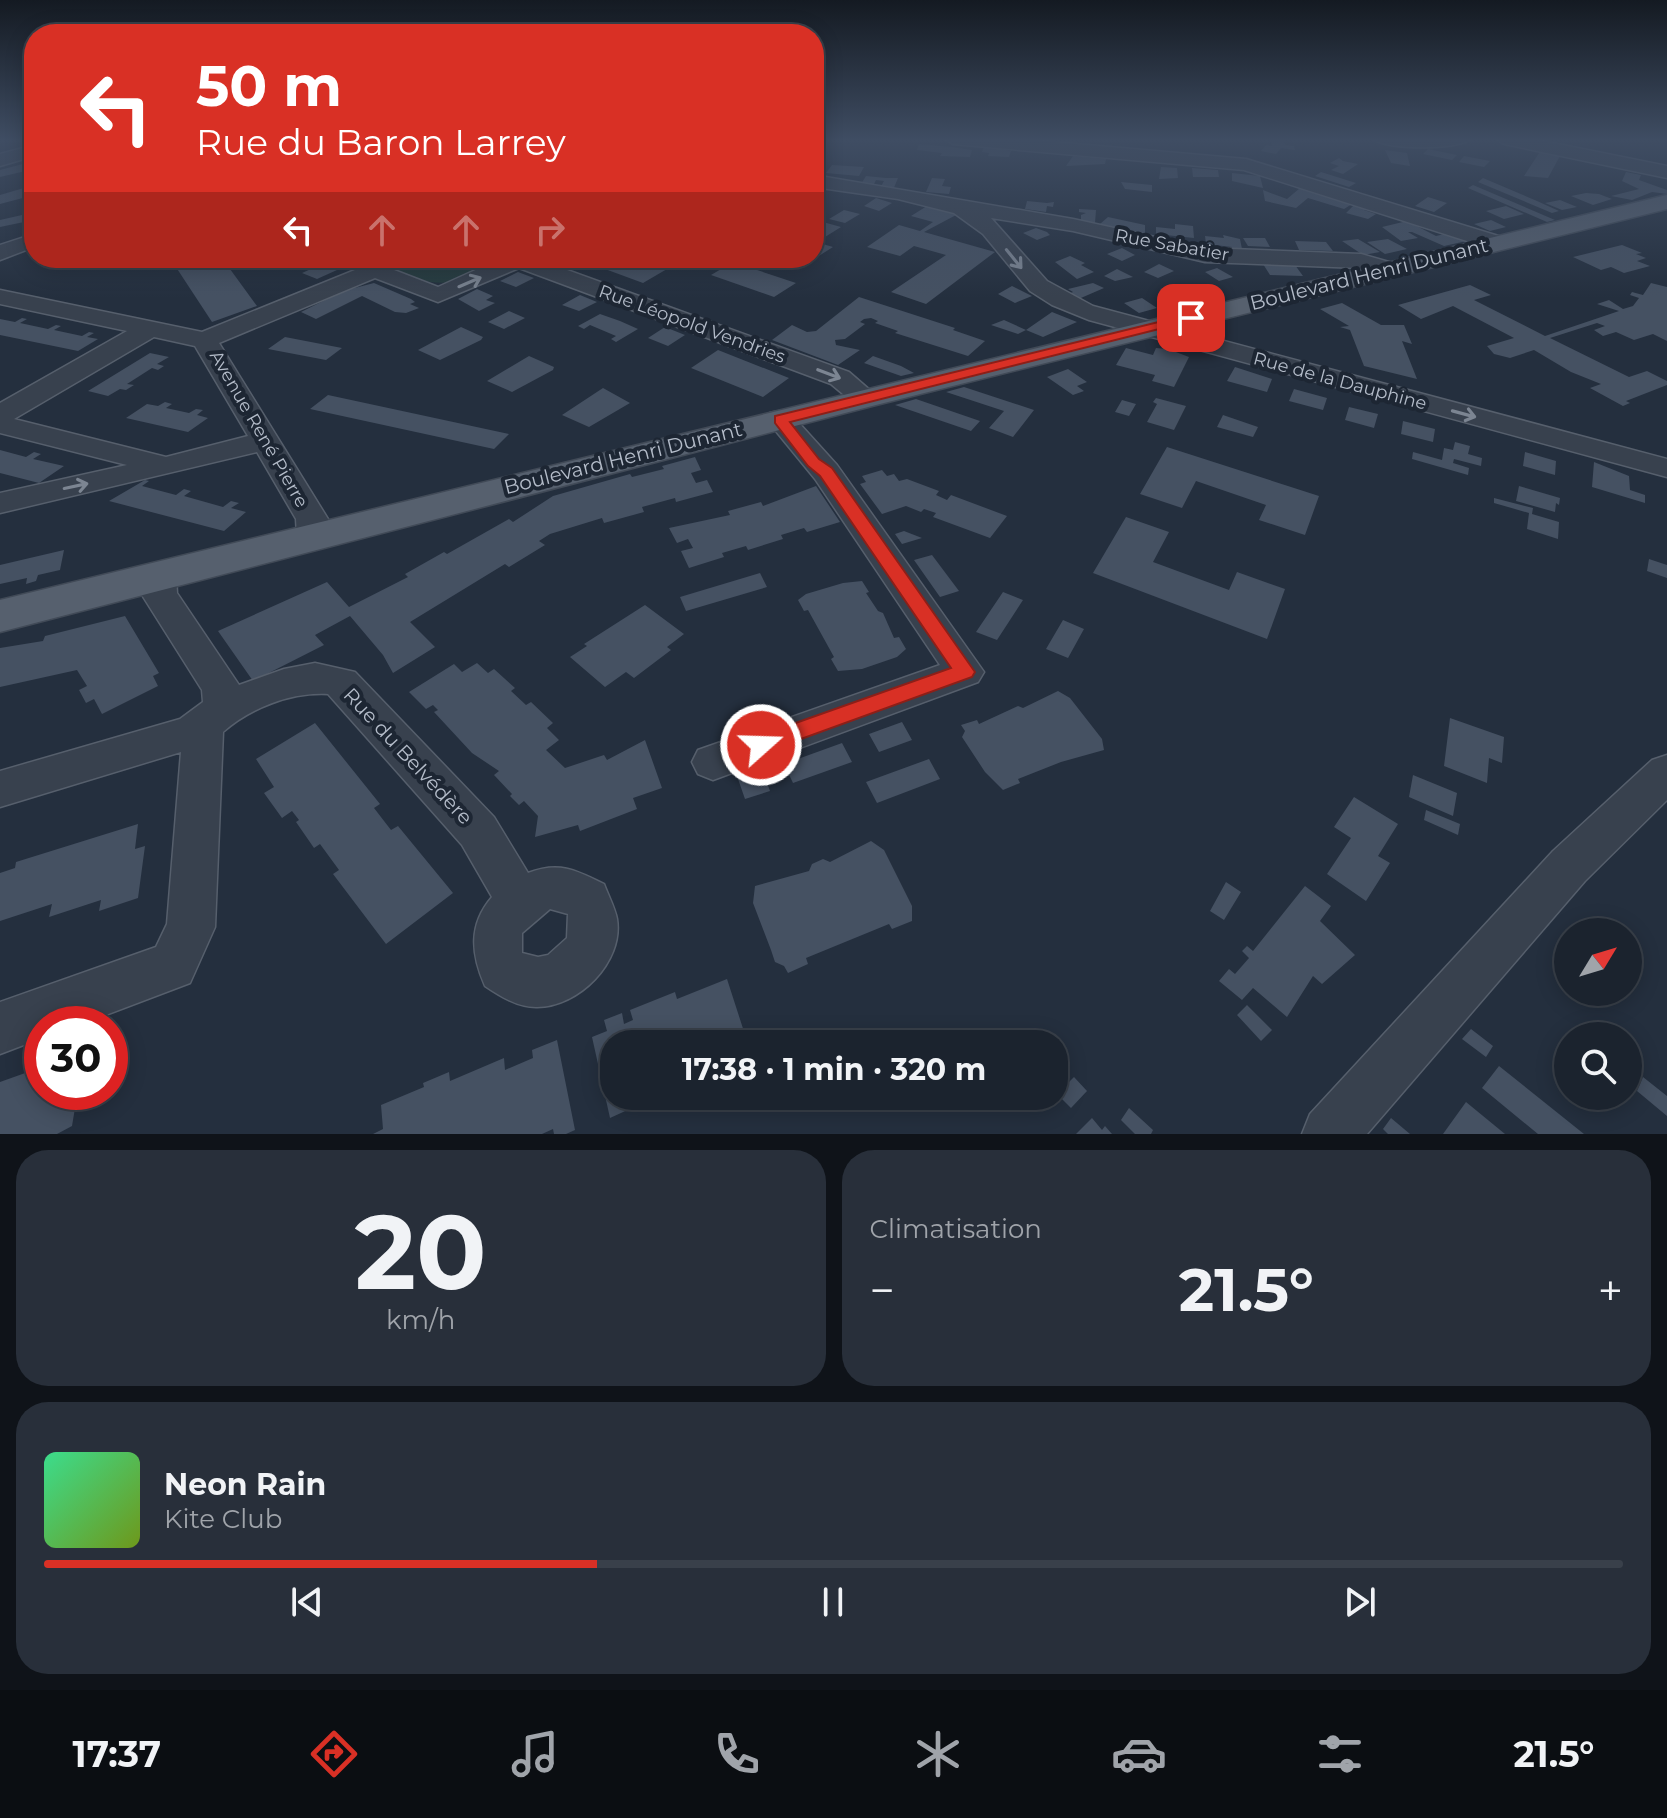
<!DOCTYPE html>
<html lang="fr">
<meta charset="utf-8">
<style>
:root{--surface:#1b232e;--page:#282f3a;--text:#f1f3f6;--muted:#a0a4aa;--line:#39404a;--accent:#d93025}
body{margin:0;font-family:Montserrat,sans-serif;background:var(--page);color:var(--text);height:100vh;display:flex;flex-direction:column;font-size:30px;white-space:nowrap}
*{box-sizing:border-box;margin:0}
p{font-size:26px;color:var(--muted)}
.icon{flex:none;width:44px;height:44px;fill:none;stroke:currentColor;stroke-width:2;stroke-linecap:round;stroke-linejoin:round}
.map{position:relative;height:1134px;overflow:hidden}
.panel{display:flex;flex-direction:column;gap:16px;padding:16px;background:#0f1319;flex:1}
.panel>*{flex:none}
.guide{position:absolute;left:24px;top:24px;width:800px;height:244px;border-radius:32px;box-shadow:0 4px 20px #0003,0 0 0 2px var(--line);background:#d93025;color:#fff;overflow:hidden}
.needle{width:52px;rotate:52deg}
.controls{position:absolute;left:1554px;top:918px;display:grid;gap:16px}
.controls a{display:grid;place-items:center;width:88px;height:88px;border-radius:50%;background:var(--surface);box-shadow:0 4px 20px #0003,0 0 0 2px var(--line);font-size:40px}
.speed{position:absolute;left:24px;top:1006px;display:flex;gap:16px;font-size:40px;font-weight:700;text-align:center}
.speed>*{display:grid;place-content:center;width:104px;height:104px;border-radius:50%;background:var(--surface);box-shadow:0 4px 20px #0003,0 0 0 2px var(--line);line-height:1}
.speed .limit{border:12px solid #d22;background:#fff;color:#111}
.pin{position:absolute;display:grid;place-items:center;width:68px;height:68px;color:#fff;margin:-34px;border-radius:16px;box-shadow:0 4px 12px #0006}
.me{position:absolute;width:88px;margin:-44px;rotate:70deg;stroke-linejoin:round;filter:drop-shadow(0 0 6px #0008)}
.turn{display:flex;align-items:center;gap:28px;height:168px;padding:0 40px;font-size:36px}
.turn .icon{width:104px;height:104px;stroke-width:2.5}
.turn b{display:block;font-size:56px;line-height:68px}
.lanes{display:flex;align-items:center;height:76px;padding:0 40px;background:#0003;justify-content:center;gap:40px;direction:ltr}
.lanes .off{opacity:.35}
.big{font-size:60px;font-weight:700;line-height:1.1}
.panel .tile{flex:1;display:flex;flex-direction:column;justify-content:center;gap:12px;min-width:0;padding:0 28px;border-radius:32px;background:var(--page)}
.panel .dial{align-items:center;gap:0}
.dial b{font-size:104px;line-height:1}
.song{display:flex;align-items:center;gap:24px}
.cover{width:96px;height:96px;border-radius:12px;background:linear-gradient(135deg,hsl(150 70% 55%),hsl(80 70% 35%))}
.played{height:8px;border-radius:4px;background:linear-gradient(90deg,var(--accent) 35%,var(--line) 35%)}
.keys{display:flex;justify-content:space-around;direction:ltr}
.heat{display:flex;justify-content:space-between;align-items:center;font-size:44px;direction:ltr}
.panel .tiles{flex:1;display:grid;gap:16px;grid-template-columns:1fr 1fr}
.tile:last-child{grid-column:span 2}
.trip{position:absolute;left:600px;top:1030px;width:468px;height:80px;border-radius:32px;background:var(--surface);box-shadow:0 4px 20px #0003,0 0 0 2px var(--line);font-weight:700;line-height:80px;text-align:center}
.tabs{display:flex;height:128px;justify-content:space-around;align-items:center;background:#0b0e12;color:var(--muted)}
.tabs .icon{width:56px;height:56px}
.tabs .on{color:var(--accent)}
.tabs b{font-size:36px;color:var(--text)}
.map>svg:first-child{display:block}
.green{fill:#263c3f}
.building{fill:#455162}
.lines{fill:none;stroke-linecap:round;stroke-linejoin:round}
.minor-casing{stroke:#565f6c;stroke-width:3}
.major-casing{stroke:#414a57;stroke-width:3}
.minor{fill:#38414e;fill-rule:evenodd}
.major{fill:#56606e;fill-rule:evenodd}
.oneway{stroke:#7c8592}
.route{fill:#d93025;stroke:#8d1f18;stroke-width:2}
.labels{text-anchor:middle;dominant-baseline:central;stroke-width:8;stroke-linejoin:round;paint-order:stroke}
.far-street-label{font-size:18px;fill:#b4bcc9;stroke:#1d2633}
.street-label{font-size:20px;fill:#b4bcc9;stroke:#1d2633}
</style>
<div class="map">
<svg width="1667" height="1134" viewBox="0 0 1667 1134">
<rect width="100%" height="100%" fill="#242f3e"/>
<path class="green" d="M418 258H448L474 270C450 292 420 282 394 268Z"/>
<path class="building" d="M1271 139H1284L1285 145 1294 146 1295 150 1281 148 1276 154 1261 151 1266 145 1272 146Z
M919 144 952 147 972 150 970 157 940 156 942 153 917 150Z
M984 146 1011 151 1009 157 988 156 989 153 982 152Z
M1428 149 1457 155 1452 160 1423 154Z
M1385 150 1407 153 1410 166 1391 163Z
M1541 150 1561 154 1548 178 1524 176Z
M1073 156 1106 159 1105 164 1066 166Z
M1464 156 1490 161 1484 167 1459 162Z
M1339 158 1343 161 1358 164 1343 174 1331 170 1339 166 1330 163Z
M34 161V169L0 177V170Z
M832 165 864 167 859 176 826 173Z
M1161 167 1177 168 1178 178 1159 179Z
M1192 168 1218 170 1219 177H1193Z
M1321 172 1337 177 1356 183 1349 187 1315 176Z
M1626 172 1641 175 1639 180 1667 190V194L1652 192 1632 200 1611 196 1639 189 1622 181Z
M1232 173 1260 176 1263 188 1232 181Z
M866 176 886 178H898L893 190 880 188 884 181 876 180 873 186 861 184Z
M932 178 945 179 942 186 951 187 949 194 926 192Z
M1483 178 1537 201 1559 211 1552 213 1478 182Z
M1121 182 1152 185V192L1125 189Z
M34 185V195L0 204V195Z
M1473 185 1555 220 1547 222 1468 188Z
M1300 188 1310 190 1352 204 1344 209 1308 198 1296 208 1265 201 1263 190 1287 199Z
M1586 193 1599 194 1612 199 1593 205 1571 196Z
M1428 197 1447 203 1434 212 1415 206Z
M876 198 892 203 879 211 864 206Z
M1560 200 1577 207 1562 210 1545 203Z
M1027 201 1047 203 1054 202 1053 207 1047 206 1046 212 1025 209Z
M1357 202 1370 206 1364 210 1376 214 1368 219 1346 213Z
M927 206 958 214 924 232 995 252 926 304 891 292 946 255 914 246 900 256 867 247 899 225 920 231 933 222 911 216Z
M1506 206 1524 214 1504 219 1486 211Z
M1079 209 1096 210 1095 223 1081 222V215L1086 213 1079 212Z
M844 210 860 214 845 223 829 219Z
M22 215 24 222 0 227V220Z
M1108 217 1145 225V234L1100 224Z
M1491 220 1506 227 1490 231 1474 224Z
M1407 221 1436 236 1453 232 1471 240 1444 246 1412 232H1408L1418 238 1401 241 1382 227Z
M823 222 841 227 825 237 814 234V227Z
M1175 224 1193 226 1194 238 1156 234V227L1175 229Z
M1036 228 1047 232 1050 235 1037 240 1023 233Z
M1223 235 1240 239 1243 254H1233L1232 247 1206 244 1205 236 1224 238Z
M1243 238H1265L1270 247 1248 246Z
M1358 239 1380 252 1363 255 1342 241Z
M1388 239 1407 249 1385 254 1367 242Z
M1295 241 1326 242 1333 251 1299 250Z
M816 242 833 247 814 259Z
M1622 245 1642 253 1636 254 1646 258 1637 261 1650 266 1624 273 1611 267 1601 270 1573 257Z
M1122 248 1135 255 1122 261 1107 254Z
M1070 256 1085 263 1081 265 1094 272 1077 279 1055 262Z
M170 258H222L257 306 212 322Z
M595 258H635L667 269 643 283 586 262Z
M733 262 796 283 774 297 711 275Z
M322 264 337 270 317 279 302 273Z
M1159 264 1174 271 1158 278 1144 272Z
M1263 264 1295 265 1303 276 1270 275Z
M1217 268 1233 277 1219 281 1205 272Z
M1117 269 1133 277 1115 281 1104 276Z
M518 272 534 278 516 287 500 281Z
M374 283 411 299 415 302 410 304 419 308 406 313 395 312 362 296 316 319 301 312 343 291Z
M1093 283 1104 288 1074 301 1064 296 1073 292 1068 289Z
M1651 283 1667 287V341L1653 334 1634 340 1616 332 1603 336 1594 330 1605 326 1597 323 1550 338 1629 377 1647 371 1667 381V385L1626 401 1630 403 1623 406 1590 388 1601 384 1571 372 1534 350 1510 358 1494 354 1487 346 1514 338 1453 306 1421 319 1398 305 1470 285 1491 295 1474 300 1545 336 1619 311 1597 304 1609 300 1623 309 1633 306 1639 298 1630 295 1632 292 1643 295Z
M1181 285 1195 297 1177 302 1160 289Z
M1012 286 1032 296 1015 303 998 294Z
M477 289 493 296 486 300 495 303 479 311 458 299Z
M580 295 597 302 579 311 562 305Z
M859 297 955 328 953 330 985 341 968 356 895 333 898 331 875 323 878 321 871 318 864 319 860 322 865 324 845 339 835 340 836 345 860 350 838 365 772 340 792 325 807 332 816 331Z
M1142 298 1157 308 1139 313 1124 303Z
M1342 303 1381 325H1404L1412 344 1402 341 1417 379 1364 366 1350 330 1340 327 1349 326 1320 309Z
M509 311 525 318 504 329 488 322Z
M1052 312 1077 322 1043 337 1026 330Z
M600 314 620 321 638 329 616 342 611 339 616 336 590 325 584 329 578 326Z
M22 318 27 319 20 323 48 329 56 325 61 326 54 330 82 336 89 332 94 333 87 337 98 339 78 351 0 335V319L15 322Z
M1004 320 1026 330 1018 334 991 325Z
M461 327 483 337 481 340 440 360 418 350Z
M665 327 685 335 668 346 648 338Z
M285 337 342 348 326 360 268 349Z
M1126 348 1153 355 1156 348 1168 349 1189 357 1174 387 1152 381 1155 375 1116 365Z
M718 350 789 378 763 397 691 368Z
M150 353 169 357 157 364 164 366 158 370 152 368 127 384 134 385 126 390 120 389 108 396 88 391Z
M529 356 554 367 553 370 512 392 487 381Z
M873 356 901 366 914 373 901 376 864 363Z
M1235 367 1272 379 1267 392 1227 381Z
M1068 369 1087 382 1077 386 1084 391 1073 395 1047 377Z
M964 387 1034 410 1013 437 989 428 1004 411 946 392Z
M603 388 630 403 589 427 562 415Z
M1294 389 1327 398 1323 410 1289 401Z
M328 395 509 434 494 449 310 409Z
M1156 398 1186 406 1174 430 1147 422 1157 404 1153 402Z
M916 399 980 421 971 431 895 405Z
M1122 400 1136 404 1129 416 1115 412Z
M165 402 172 404 166 408 189 413 196 409 203 410 197 415 208 418 188 432 126 418 147 404 158 406Z
M1349 407 1378 414 1374 428 1345 420Z
M1223 415 1258 427 1253 437 1217 427Z
M1403 421 1435 429 1433 442 1401 434Z
M1455 442 1470 446 1468 454 1482 458 1481 466 1454 459 1453 463 1469 468 1468 475 1412 459 1413 452 1442 460 1444 448 1453 450Z
M1167 447 1319 496 1305 535 1259 520 1266 505 1196 481 1182 508 1140 494Z
M0 450 26 457 34 452 41 454 33 459 64 466 39 483 0 473Z
M1525 452 1556 461 1555 475 1523 466Z
M695 457 701 470 691 473 696 483 707 480 713 492 676 502 675 498 642 507 644 512 604 523 602 518 550 534 539 541 545 545 509 567 505 564 410 622 435 647 393 673 383 655 350 616 315 635 324 645 253 681 218 631 327 582 349 607 408 577 405 574 444 552 447 554 509 519 513 522 553 496 630 474 632 477 664 469 662 466Z
M1594 462 1629 476 1630 490 1645 495V503L1592 487Z
M882 470 887 476 894 474 899 481 907 479 939 491 936 495 947 500 951 495 1007 516 990 538 933 517 936 513 924 509 921 512 906 506 882 514 860 484 866 482 862 476Z
M145 480 149 481 142 486 176 495 184 489 191 491 184 496 223 507 231 501 239 503 231 508 246 512 224 531 109 501Z
M816 486 840 522 807 532 804 528 781 535 783 539 748 550 746 546 722 553 724 557 689 568 681 551 693 548 688 539 677 543 669 528 730 515 728 511 761 502 763 506Z
M1519 486 1560 498 1559 505 1556 503 1555 512 1516 501Z
M1494 498 1533 508 1532 514 1559 522 1558 539 1527 529 1529 513 1494 503Z
M1126 517 1169 532 1153 562 1229 590 1237 572 1285 589 1267 639 1093 573Z
M904 531 922 538 902 544 895 534Z
M64 550 60 570 38 575 36 581 26 584 27 578 0 584V565Z
M932 555 959 591 940 597 914 560Z
M1649 559 1667 565V578L1647 571Z
M760 573 767 587 686 611 680 597Z
M862 581 869 592 866 593 878 611 883 613 894 638 899 637 906 649 897 657 862 669 838 671 831 659 834 657 808 610 804 611 798 600 806 594 843 583Z
M1003 592 1023 600 997 640 976 632Z
M645 605 684 634 667 647 671 650 634 678 626 672 605 687 570 657 587 646 584 644Z
M125 616 159 673 153 676 158 686 102 714 94 699 86 703 79 690 87 686 77 670 0 687V648L43 641 45 636Z
M1063 620 1084 629 1068 658 1046 649Z
M477 663 488 673 494 669 515 688 511 691 526 705 531 702 553 723 547 728 559 740 546 750 565 768 604 755 607 760 645 740 662 788 633 798 637 809 580 831 578 825 535 837 538 816 524 801 519 805 510 796 512 794 494 775 499 771 472 753 434 712 438 710 433 705 426 709 409 692 454 664 462 672Z
M1058 691 1070 698 1102 739 1104 750 1061 762 1018 779 1020 783 1003 790 985 772 962 737 965 731 961 725 977 720 979 724 1018 706 1023 708Z
M1450 718 1504 737 1502 763 1489 758 1487 783 1444 766Z
M902 722 912 740 879 752 869 734Z
M315 723 380 804 374 808 391 830 398 826 453 893 386 944 333 874 339 870 320 844 314 848 296 822 299 820 292 811 282 818 264 793 274 787 256 759Z
M842 743 852 762 793 783 784 764Z
M929 759 940 779 877 803 866 782Z
M763 772 770 791 745 799 738 779Z
M1413 775 1457 793 1453 816 1409 797Z
M1354 797 1398 824 1378 856 1390 863 1366 901 1327 874 1351 838 1334 827Z
M1426 810 1460 824 1458 835 1424 820Z
M138 824 135 849 145 846 138 898 99 911 101 900 49 917 52 904 0 921V873L15 868 16 862Z
M871 841 884 850 912 906V921L892 929 889 924 806 958 808 964 788 973 784 966 775 962 771 950 753 903 755 886 809 871 812 864 823 859 830 862Z
M1226 882 1241 892 1224 920 1210 911Z
M1305 886 1331 906 1320 921 1355 955 1322 984 1313 976 1287 1017 1253 988 1242 1000 1219 981 1229 969 1235 974 1249 958 1242 951 1247 946 1253 951Z
M727 979 748 1044H614V1096H670L671 1100 648 1111 645 1102 610 1118 592 1037 607 1031 604 1020 622 1013 624 1024 633 1020 630 1010 675 992 677 999Z
M1247 1005 1272 1030 1261 1041 1237 1015Z
M1471 1029 1493 1046 1486 1057 1462 1039Z
M557 1040 575 1130 566 1134H554L553 1129 542 1134H373L383 1129 381 1105 424 1087 423 1083 449 1072 450 1081 504 1058 505 1070 533 1058 532 1050Z
M1499 1066 1584 1134H1538L1482 1088Z
M42 1067V1092H87L86 1099 76 1102 72 1126 57 1134H0V1082Z
M1074 1077 1087 1091 1071 1108 1057 1094Z
M1643 1077 1667 1096V1116L1637 1091Z
M1466 1102 1505 1134H1443Z
M1129 1108 1153 1130 1151 1134H1135L1121 1120Z
M1092 1118 1102 1130 1105 1126 1112 1134H1076Z
M1391 1118 1410 1134H1388L1383 1129Z"/>
<g class="lines">
<g class="minor-casing">
<path id="minor" d="M945 139H1019L1246 159 1505 238 1508 243 1497 249 1489 248 1244 170 953 144Z
M1373 139H1471C1459 150 1385 150 1373 139Z
M1496 139H1533L1667 166V178L1504 144Z
M34 145V156L0 166V154Z
M814 175 1073 219 1205 248 1361 254 1396 264 1399 269 1388 276 1359 268 1205 262 1073 231 991 218 1047 281 1093 306 1667 459V477L1089 320 1052 305 1030 291 983 234 954 213 898 199 814 187Z
M34 234V247L0 260V245Z
M385 258H415L394 270 438 287 502 258H534L849 372 879 398 875 404H855L831 384 519 268 438 302 375 278 219 343 328 519 329 536 325 544 313 547 301 544 297 536 296 519 257 452 0 513V493L127 465 0 433V403L127 331 0 304V290L202 332 355 270 353 266 356 261 374 262ZM154 337 195 346 248 436 166 457 14 419Z
M780 411 790 413 837 465 984 672 978 682 713 780 698 774 692 762 698 750 940 665 815 479 766 419 770 413Z
M159 565 171 568 176 577 177 593 239 685 284 669 315 663 355 672 494 817 528 873C559 861 576 870 604 884 608 895 615 908 617 919 624 962 578 1008 536 1007 517 1007 500 996 485 986 471 954 468 925 492 897L462 845 328 694C291 692 250 708 223 732L215 927 190 983 82 1024H42V1038L0 1054V1002L156 947 167 924 181 752 0 807V771L180 719 203 702 202 690 142 595V577L147 568ZM550 909 568 914 567 938 548 955 538 957 522 953V933Z
M1667 755V800L1585 881 1367 1134H1302L1310 1114 1553 851 1652 760Z"/>
</g>
<g class="major-casing">
<path id="major" d="M1667 195V209L876 405 0 632V600Z"/>
</g>
<use href="#minor" class="minor"/>
<use href="#major" class="major"/>
</g>
<defs><path id="oneway-shaft" d="M-6 0H5M1.5-3L5.5 0L1.5 3" fill="none" stroke-width="1.6" stroke-linecap="round" stroke-linejoin="round" transform="scale(2)"/></defs>
<g class="oneway">
<use href="#oneway-shaft" transform="translate(1014 259) rotate(51)"/>
<use href="#oneway-shaft" transform="translate(470 282) rotate(-23)"/>
<use href="#oneway-shaft" transform="translate(829 374) rotate(21)"/>
<use href="#oneway-shaft" transform="translate(1464 414) rotate(15)"/>
<use href="#oneway-shaft" transform="translate(76 486) rotate(-12)"/>
</g>
<linearGradient id="sky" x2="0" y2="1"><stop stop-color="#141a22"/><stop offset="0.47" stop-color="#3f4d63"/><stop offset="1" stop-color="#3f4d63" stop-opacity="0"/></linearGradient>
<rect width="1667" height="298" fill="url(#sky)"/>
<path class="route" d="M1191 314 1195 315V320L790 422 819 459 832 468 975 672 972 677 768 751H753L750 745 753 738 951 668 820 476 808 466 775 423V416Z"/>
<g class="labels">
<g class="far-street-label">
<text transform="translate(1172 245) rotate(10)">Rue Sabatier</text>
<text transform="translate(692 324) rotate(20)">Rue Léopold Vendries</text>
<text transform="translate(1340 381) rotate(15)">Rue de la Dauphine</text>
<text transform="translate(259 429) rotate(60)">Avenue René Pierre</text>
</g>
<g class="street-label">
<text transform="translate(1369 274) rotate(-14)">Boulevard Henri Dunant</text>
<text transform="translate(623 458) rotate(-14)">Boulevard Henri Dunant</text>
<text transform="translate(408 756) rotate(47)">Rue du Belvédère</text>
</g>
</g>
</svg>
<div class="controls">
<a><svg class="needle" viewBox="-14 -14 28 28"><path d="M0-13l5 13h-10z" fill="#e53935"/><path d="M0 13l5-13h-10z" fill="#a0a4aa"/></svg></a>
<a><svg class="icon" aria-label="search" viewBox="0 0 24 24"><circle cx="10" cy="10" r="6"/><path d="M15 15l6 6"/></svg></a>
</div>
<div class="speed"><div class="limit">30</div></div>
<div class="pin" style="left:1191px;top:318px;background:#d93025"><svg class="icon" aria-label="arrive" viewBox="0 0 24 24"><path d="M6 21V4h12l-3 4 3 4H6"/></svg></div>
<svg class="me" style="left:761px;top:745px" viewBox="-20 -20 40 40"><circle r="17" fill="#d93025" stroke="#fff" stroke-width="3"/><path d="M0-11L8 9 0 5-8 9z" fill="#fff"/></svg>
<div class="trip">17:38 · 1 min · 320 m</div>
<div class="guide">
<div class="turn"><svg class="icon" aria-label="left" viewBox="0 0 24 24"><path d="M17 20v-9H6M10 6l-5 5 5 5"/></svg><div><b>50 m</b>Rue du Baron Larrey</div></div>
<div class="lanes"><svg class="icon" aria-label="left" viewBox="0 0 24 24"><path d="M17 20v-9H6M10 6l-5 5 5 5"/></svg><svg class="icon off" aria-label="ahead" viewBox="0 0 24 24"><path d="M12 20V5M6 11l6-6 6 6"/></svg><svg class="icon off" aria-label="ahead" viewBox="0 0 24 24"><path d="M12 20V5M6 11l6-6 6 6"/></svg><svg class="icon off" aria-label="right" viewBox="0 0 24 24"><path d="M7 20v-9h11M14 6l5 5-5 5"/></svg></div>
</div>
</div>
<section class="panel">
<div class="tiles">
<div class="tile dial"><b>20</b><p>km/h</p></div>
<div class="tile"><p>Climatisation</p>
<div class="heat"><a>−</a><b class="big">21.5°</b><a>+</a></div>
</div>
<div class="tile">
<div class="song"><i class="cover"></i><div><b>Neon Rain</b><p>Kite Club</p></div></div>
<div class="played"></div>
<div class="keys"><svg class="icon" aria-label="previous" viewBox="0 0 24 24"><path d="M18 5L8 12l10 7zM5 5v14"/></svg><svg class="icon" aria-label="pause" viewBox="0 0 24 24"><path d="M8 5v14M16 5v14"/></svg><svg class="icon" aria-label="next" viewBox="0 0 24 24"><path d="M6 5l10 7-10 7zM19 5v14"/></svg></div>
</div>
</div>
</section>
<nav class="tabs">
<b>17:37</b>
<svg class="icon on" aria-label="directions" viewBox="0 0 24 24"><path d="M12 3l9 9-9 9-9-9zM9 14v-3h6M13 9l2 2-2 2"/></svg>
<svg class="icon" aria-label="music" viewBox="0 0 24 24"><path d="M9 18V5l10-2v13"/><circle cx="6" cy="18" r="3"/><circle cx="16" cy="16" r="3"/></svg>
<svg class="icon" aria-label="phone" viewBox="0 0 24 24"><path d="M5 4h4l2 5-3 2q2 4 5 5l2-3 5 2v4C11 20 4 13 5 4z"/></svg>
<svg class="icon" aria-label="climate" viewBox="0 0 24 24"><path d="M12 3v18M4 7l16 10M4 17L20 7"/></svg>
<svg class="icon" aria-label="car" viewBox="0 0 24 24"><path d="M5 17H2v-5l4-1 3-4h7l3 4 3 1v5h-3M9 17h6M6 11h13"/><circle cx="7" cy="17" r="2"/><circle cx="17" cy="17" r="2"/></svg>
<svg class="icon" aria-label="filters" viewBox="0 0 24 24"><path d="M4 7h16M4 17h16"/><circle cx="9" cy="7" r="2"/><circle cx="15" cy="17" r="2"/></svg>
<b>21.5°</b>
</nav>
